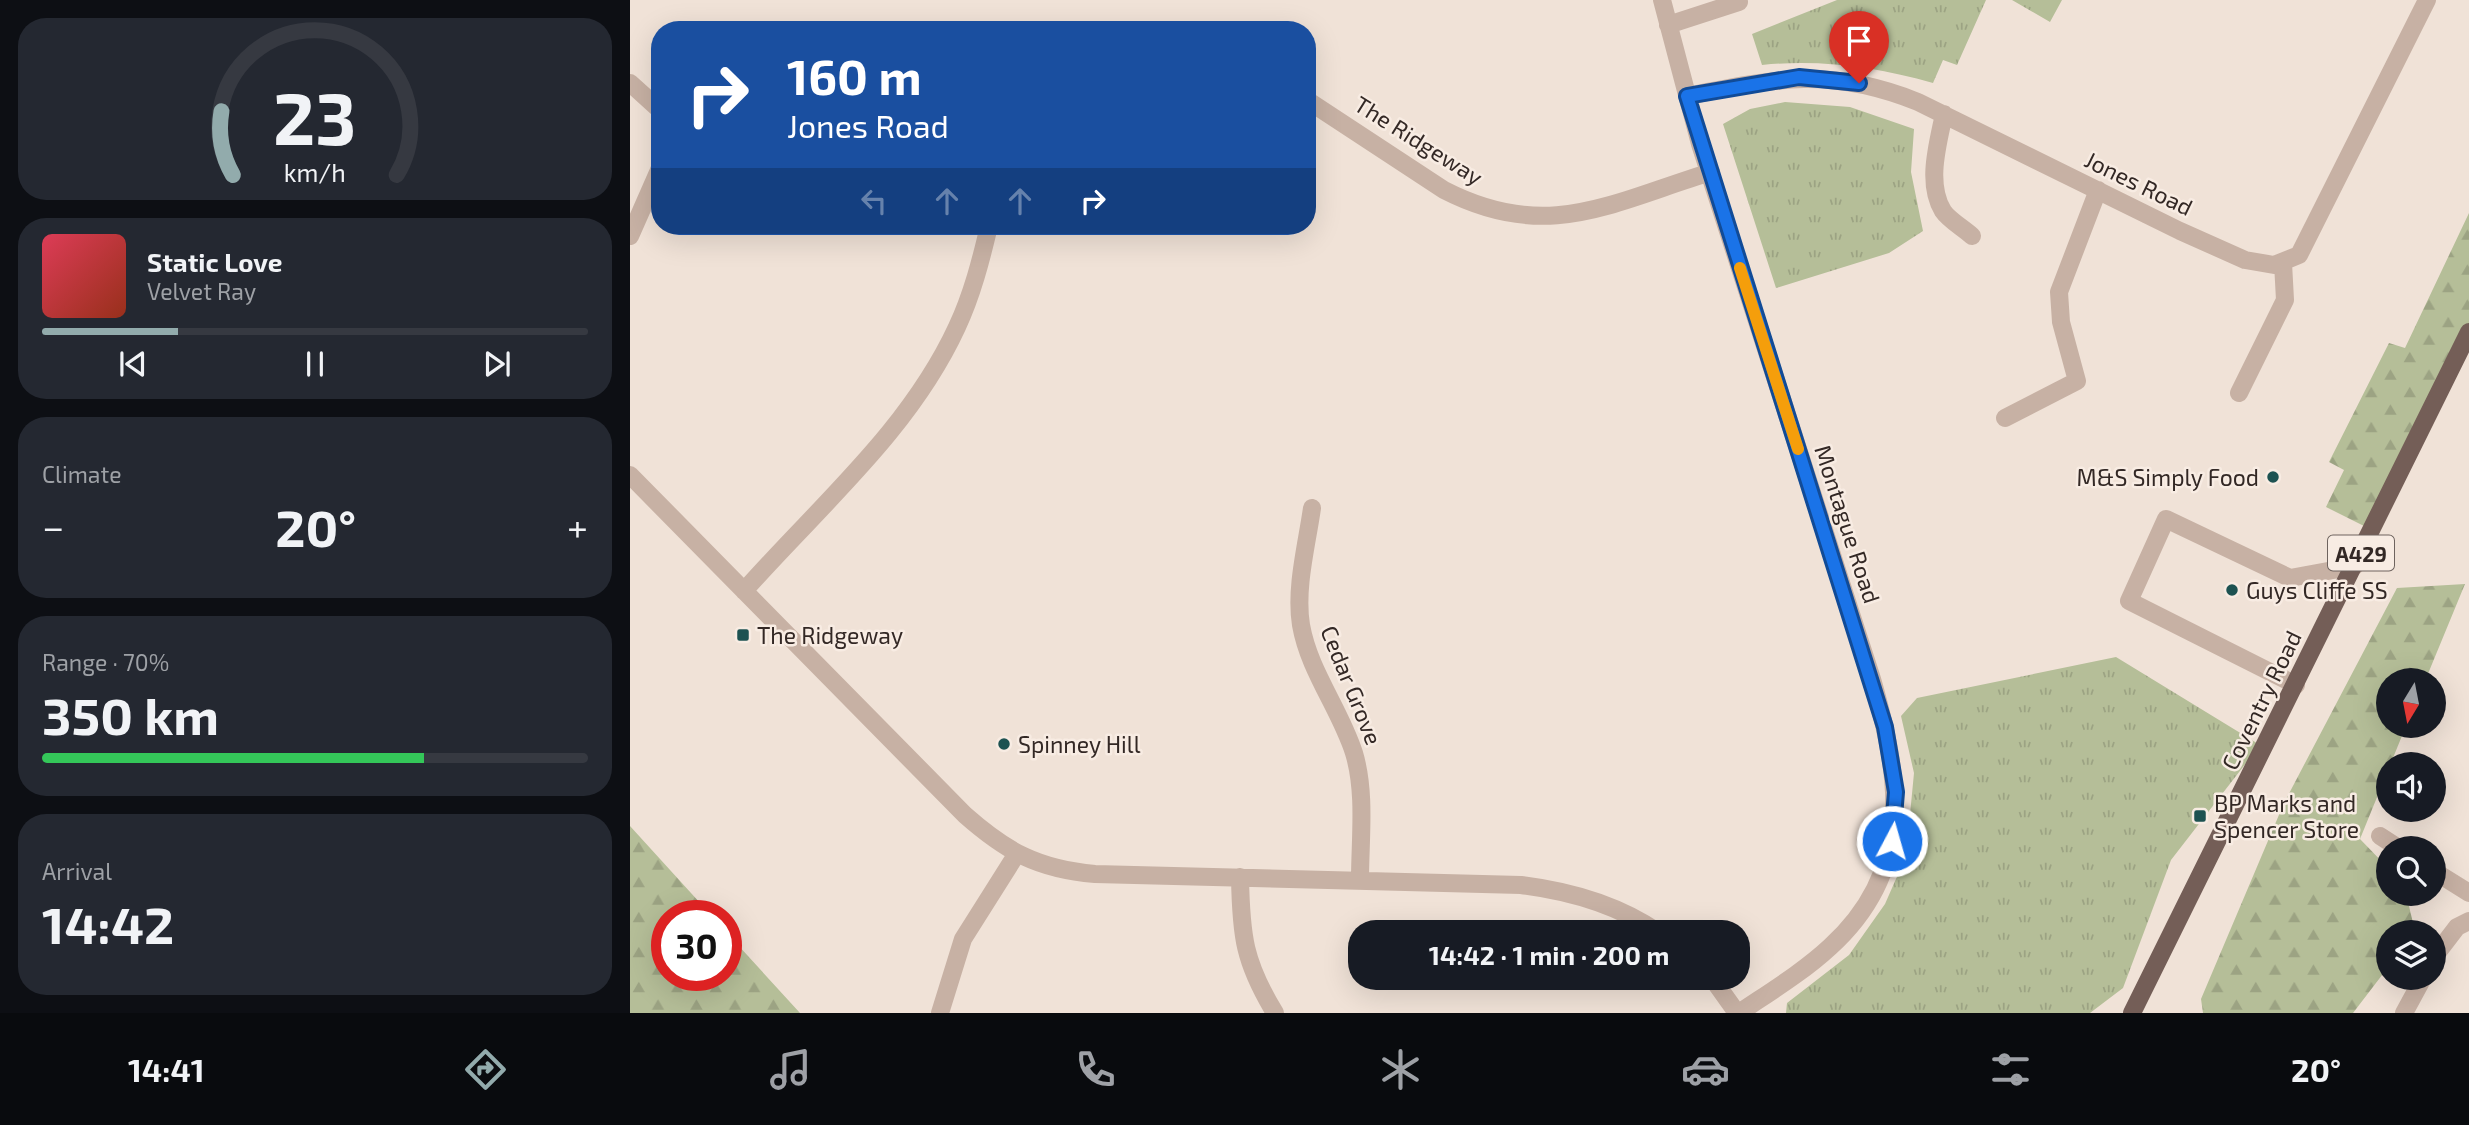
<!DOCTYPE html>
<meta charset="utf-8">
<style>
:root{--surface:#171b24;--page:#242831;--text:#f1f3f6;--muted:#9ea1a6;--line:#363941;--accent:#92abac}
body{margin:0;font-family:"Exo 2",sans-serif;background:var(--page);color:var(--text);height:100vh;display:flex;flex-direction:column;font-size:26px;white-space:nowrap}
*{box-sizing:border-box;margin:0}
p{font-size:23px;color:var(--muted)}
.icon{flex:none;width:38px;height:38px;fill:none;stroke:currentColor;stroke-width:2;stroke-linecap:round;stroke-linejoin:round}
.map{position:relative;flex:1;overflow:hidden}
.details{display:flex;flex-direction:column;gap:18px;padding:18px;background:#0d0f14;width:630px}
.details>*{flex:none}
.banner{position:absolute;left:21px;top:21px;width:665px;height:214px;border-radius:28px;box-shadow:0 7px 28px #0002;background:#1a4fa0;color:#fff;overflow:hidden}
.needle{width:46px;rotate:190deg}
.tools{position:absolute;left:1746px;top:668px;display:grid;gap:14px}
.tools a{display:grid;place-items:center;width:70px;height:70px;border-radius:50%;background:var(--surface);box-shadow:0 7px 28px #0002;font-size:35px}
.speed{position:absolute;left:21px;top:900px;display:flex;gap:14px;font-size:35px;font-weight:700;text-align:center}
.speed>*{display:grid;place-content:center;width:91px;height:91px;border-radius:50%;background:var(--surface);box-shadow:0 7px 28px #0002;line-height:1}
.speed .limit{border:10px solid #d22;background:#fff;color:#111}
.pin{position:absolute;display:grid;place-items:center;width:60px;height:60px;color:#fff;margin:-72px -30px;border-radius:50% 50% 50% 0;rotate:-45deg;box-shadow:0 0 7px #0007}
.pin .icon{rotate:45deg}
.me{position:absolute;width:77px;margin:-38px;rotate:6deg;stroke-linejoin:round;filter:drop-shadow(0 0 5px #0008)}
.turn{display:flex;align-items:center;gap:24px;height:147px;padding:0 21px;font-size:32px}
.turn .icon{width:91px;height:91px;stroke-width:2.5}
.turn b{display:block;font-size:49px;line-height:60px}
.lanes{display:flex;align-items:center;height:66px;padding:0 21px;background:#0003;justify-content:center;gap:35px;direction:ltr}
.lanes .off{opacity:.35}
.big{font-size:52px;font-weight:700;line-height:1.1}
.details .widget{flex:1;display:flex;flex-direction:column;justify-content:center;gap:10px;min-width:0;padding:0 24px;border-radius:28px;background:var(--page)}
.details .dial{align-items:center;gap:0}
.dial svg{height:182px;overflow:visible;fill:none;stroke:var(--line);stroke-width:7;stroke-linecap:round;text-anchor:middle}
.dial text{fill:var(--text);stroke:none}
.song{display:flex;align-items:center;gap:21px}
.cover{width:84px;height:84px;border-radius:10px;background:linear-gradient(135deg,hsl(350 70% 55%),hsl(10 70% 35%))}
.played{height:7px;border-radius:4px;background:linear-gradient(90deg,var(--accent) 25%,var(--line) 25%)}
.keys{display:flex;justify-content:space-around;direction:ltr}
.heat{display:flex;justify-content:space-between;align-items:center;font-size:38px;direction:ltr}
.charge{height:10px;border-radius:5px;background:linear-gradient(90deg,#34c759 70%,var(--line) 0)}
.trip{position:absolute;left:718px;top:920px;width:402px;height:70px;border-radius:28px;background:var(--surface);box-shadow:0 7px 28px #0002;font-weight:700;line-height:70px;text-align:center}
.dock{display:flex;height:112px;justify-content:space-around;align-items:center;background:#090b0e;color:var(--muted)}
.dock .icon{width:49px;height:49px}
.dock .selected{color:var(--accent)}
.dock b{font-size:32px;color:var(--text)}
main{display:flex;flex:1;min-height:0}
.map>svg:first-child{display:block}
.grass{fill:url(#grass-tufts)}
.forest{fill:url(#forest-firs)}
.lines{fill:none;stroke-linecap:round;stroke-linejoin:round}
.minor{stroke:#c7b1a4;stroke-width:18}
.major{stroke:#745e57;stroke-width:18}
.route-casing{stroke:#114b97;stroke-width:18}
.route{stroke:#1a73e8;stroke-width:12}
.slow{stroke:#f59e0b;stroke-width:12}
.poi-dot{fill:#1d5251;stroke:#f8ece3;stroke-width:2.5}
.labels{text-anchor:middle;dominant-baseline:central;stroke-width:5;stroke-linejoin:round;paint-order:stroke}
.shield{fill:#f8ece3;stroke:#6e635e;stroke-width:2}
.shield-label{font-size:21px;font-weight:bold;fill:#332825}
.street-label{font-size:23px;fill:#332825;stroke:#f8ece3}
.poi-label{font-size:23px;fill:#332825;stroke:#f8ece3;text-anchor:start}
</style>
<main>
<section class="details">
<div class="widget dial"><svg viewBox="0 0 100 80">
<path d="M14 69A42 42 0 1 1 86 69"/>
<path d="M14 69A42 42 0 0 1 9 41" stroke="#92abac"/>
<text x="50" y="56" font-size="32" font-weight="700">23</text>
<text x="50" y="72" font-size="11">km/h</text>
</svg></div>
<div class="widget">
<div class="song"><i class="cover"></i><div><b>Static Love</b><p>Velvet Ray</p></div></div>
<div class="played"></div>
<div class="keys"><svg class="icon" aria-label="previous" viewBox="0 0 24 24"><path d="M18 5L8 12l10 7zM5 5v14"/></svg><svg class="icon" aria-label="pause" viewBox="0 0 24 24"><path d="M8 5v14M16 5v14"/></svg><svg class="icon" aria-label="next" viewBox="0 0 24 24"><path d="M6 5l10 7-10 7zM19 5v14"/></svg></div>
</div>
<div class="widget"><p>Climate</p>
<div class="heat"><a>−</a><b class="big">20°</b><a>+</a></div>
</div>
<div class="widget"><p>Range · 70%</p><b class="big">350 km</b><div class="charge"></div></div>
<div class="widget"><p>Arrival</p><b class="big">14:42</b></div>
</section>
<div class="map">
<svg width="1839" height="1013" viewBox="0 0 1839 1013">
<defs>
<pattern id="grass-tufts" width="24" height="20" patternUnits="userSpaceOnUse" patternTransform="scale(1.75)"><rect width="24" height="20" fill="#b5be98"/><path d="M3 7l-1-3M5 7V3M7 7l1-3M15 17l-1-3M17 17v-4M19 17l1-3" fill="none" stroke="#9ca383"/></pattern>
<pattern id="forest-firs" width="22" height="20" patternUnits="userSpaceOnUse" patternTransform="scale(1.75)"><rect width="22" height="20" fill="#b5be98"/><path d="M5 1l3.5 6h-7zM16 11l3.5 6h-7z" fill="#9ca383"/></pattern>
</defs>
<rect width="100%" height="100%" fill="#f0e2d7"/>
<path class="grass" d="M1207 0H1356L1327 65 1313 60 1303 83C1247 67 1191 59 1132 65L1122 34Z
M1382 0H1432L1420 22Z
M1155 102 1220 107 1284 129 1281 172 1293 231 1259 253 1146 288 1093 124 1120 109Z
M1486 657 1630 745 1541 860 1493 988 1460 1013H1156L1157 1003 1219 955 1255 904 1276 856 1284 773 1271 716 1287 698Z"/>
<path class="forest" d="M1839 213V332L1742 530 1696 507 1714 470 1699 462 1759 343 1775 348Z
M1835 584 1795 681H1759V726H1776L1730 839 1759 869V894H1776L1785 931 1759 933V966L1723 1013H1573L1571 999 1654 803 1767 588Z
M0 826 81 915H37V975H96V932L170 1013H0Z"/>
<g class="lines">
<path class="minor" d="M1032 0 1070 144 1242 679C1270 777 1286 869 1200 947 1173 972 1140 992 1109 1013
M1038 25 1109 2
M0 83 30 110
M1057 96C1147 78 1201 67 1288 102L1550 231 1615 260 1644 265 1669 255 1797 0
M677 100 814 190C917 243 980 203 1081 172
M1314 114C1308 144 1296 183 1313 211 1319 220 1333 228 1342 236
M0 236 30 168
M1609 393 1655 300 1653 263
M1375 418 1447 381 1431 322 1429 292 1468 190
M0 475 335 815C377 852 408 869 465 874L891 885C940 891 987 904 1029 933
M682 508C677 544 665 588 671 625 679 671 710 709 724 753 736 793 730 839 730 880
M114 591C189 506 279 431 327 327 342 295 351 260 359 226
M1666 685 1499 601 1536 519 1660 578 1725 566
M1750 836 1770 849
M1804 871 1839 893
M610 877C611 936 614 962 645 1013
M1804 957 1827 927 1839 921
M1082 978 1107 1013
M310 1013 333 939 386 855
M1774 1013 1793 978"/>
<path class="major" d="M1502 1013 1839 332"/>
</g>
<g class="lines">
<g class="route-casing">
<path id="route" d="M1229 83 1169 77 1057 96 1255 727 1266 792 1262 841"/>
</g>
<use href="#route" class="route"/>
<path class="slow" d="M1110 268 1168 449"/>
</g>
<g class="poi-dot">
<circle cx="1643" cy="477" r="7"/>
<circle cx="1602" cy="590" r="7"/>
<rect x="106" y="628" width="14" height="14" rx="3.5"/>
<circle cx="374" cy="744" r="7"/>
<rect x="1563" y="809" width="14" height="14" rx="3.5"/>
</g>
<g class="labels">
<rect class="shield" x="1698" y="535.5" width="66" height="35" rx="5"/>
<g class="shield-label">
<text x="1731" y="553">A429</text>
</g>
<g class="street-label">
<text transform="translate(789 140) rotate(32)">The Ridgeway</text>
<text transform="translate(1509 183) rotate(26)">Jones Road</text>
<text transform="translate(1218 524) rotate(72)">Montague Road</text>
<text transform="translate(722 685) rotate(68)">Cedar Grove</text>
<text transform="translate(1631 700) rotate(-64)">Coventry Road</text>
</g>
<g class="poi-label">
<text x="1629" y="477" text-anchor="end">M&amp;S Simply Food</text>
<text x="1616" y="590">Guys Cliffe SS</text>
<text x="127" y="635">The Ridgeway</text>
<text x="388" y="744">Spinney Hill</text>
<text x="1584" y="803">BP Marks and<tspan x="1584" dy="26">Spencer Store</tspan></text>
</g>
</g>
</svg>
<div class="tools">
<a><svg class="needle" viewBox="-14 -14 28 28"><path d="M0-13l5 13h-10z" fill="#e53935"/><path d="M0 13l5-13h-10z" fill="#9ea1a6"/></svg></a>
<a><svg class="icon" aria-label="sound" viewBox="0 0 24 24"><path d="M4 9h4l5-4v14l-5-4H4zM17 9q2 3 0 6"/></svg></a>
<a><svg class="icon" aria-label="search" viewBox="0 0 24 24"><circle cx="10" cy="10" r="6"/><path d="M15 15l6 6"/></svg></a>
<a><svg class="icon" aria-label="layers" viewBox="0 0 24 24"><path d="M12 4l9 5-9 5-9-5zM3 14l9 5 9-5"/></svg></a>
</div>
<div class="speed"><div class="limit">30</div></div>
<div class="pin" style="left:1229px;top:83px;background:#d93025"><svg class="icon" aria-label="arrive" viewBox="0 0 24 24"><path d="M6 21V4h12l-3 4 3 4H6"/></svg></div>
<svg class="me" style="left:1262px;top:841px" viewBox="-20 -20 40 40"><circle r="17" fill="#1a73e8" stroke="#fff" stroke-width="3"/><path d="M0-11L8 9 0 5-8 9z" fill="#fff"/></svg>
<div class="trip">14:42 · 1 min · 200 m</div>
<div class="banner">
<div class="turn"><svg class="icon" aria-label="right" viewBox="0 0 24 24"><path d="M7 20v-9h11M14 6l5 5-5 5"/></svg><div><b>160 m</b>Jones Road</div></div>
<div class="lanes"><svg class="icon off" aria-label="left" viewBox="0 0 24 24"><path d="M17 20v-9H6M10 6l-5 5 5 5"/></svg><svg class="icon off" aria-label="ahead" viewBox="0 0 24 24"><path d="M12 20V5M6 11l6-6 6 6"/></svg><svg class="icon off" aria-label="ahead" viewBox="0 0 24 24"><path d="M12 20V5M6 11l6-6 6 6"/></svg><svg class="icon" aria-label="right" viewBox="0 0 24 24"><path d="M7 20v-9h11M14 6l5 5-5 5"/></svg></div>
</div>
</div>
</main>
<nav class="dock">
<b>14:41</b>
<svg class="icon selected" aria-label="directions" viewBox="0 0 24 24"><path d="M12 3l9 9-9 9-9-9zM9 14v-3h6M13 9l2 2-2 2"/></svg>
<svg class="icon" aria-label="music" viewBox="0 0 24 24"><path d="M9 18V5l10-2v13"/><circle cx="6" cy="18" r="3"/><circle cx="16" cy="16" r="3"/></svg>
<svg class="icon" aria-label="phone" viewBox="0 0 24 24"><path d="M5 4h4l2 5-3 2q2 4 5 5l2-3 5 2v4C11 20 4 13 5 4z"/></svg>
<svg class="icon" aria-label="climate" viewBox="0 0 24 24"><path d="M12 3v18M4 7l16 10M4 17L20 7"/></svg>
<svg class="icon" aria-label="car" viewBox="0 0 24 24"><path d="M5 17H2v-5l4-1 3-4h7l3 4 3 1v5h-3M9 17h6M6 11h13"/><circle cx="7" cy="17" r="2"/><circle cx="17" cy="17" r="2"/></svg>
<svg class="icon" aria-label="filters" viewBox="0 0 24 24"><path d="M4 7h16M4 17h16"/><circle cx="9" cy="7" r="2"/><circle cx="15" cy="17" r="2"/></svg>
<b>20°</b>
</nav>
